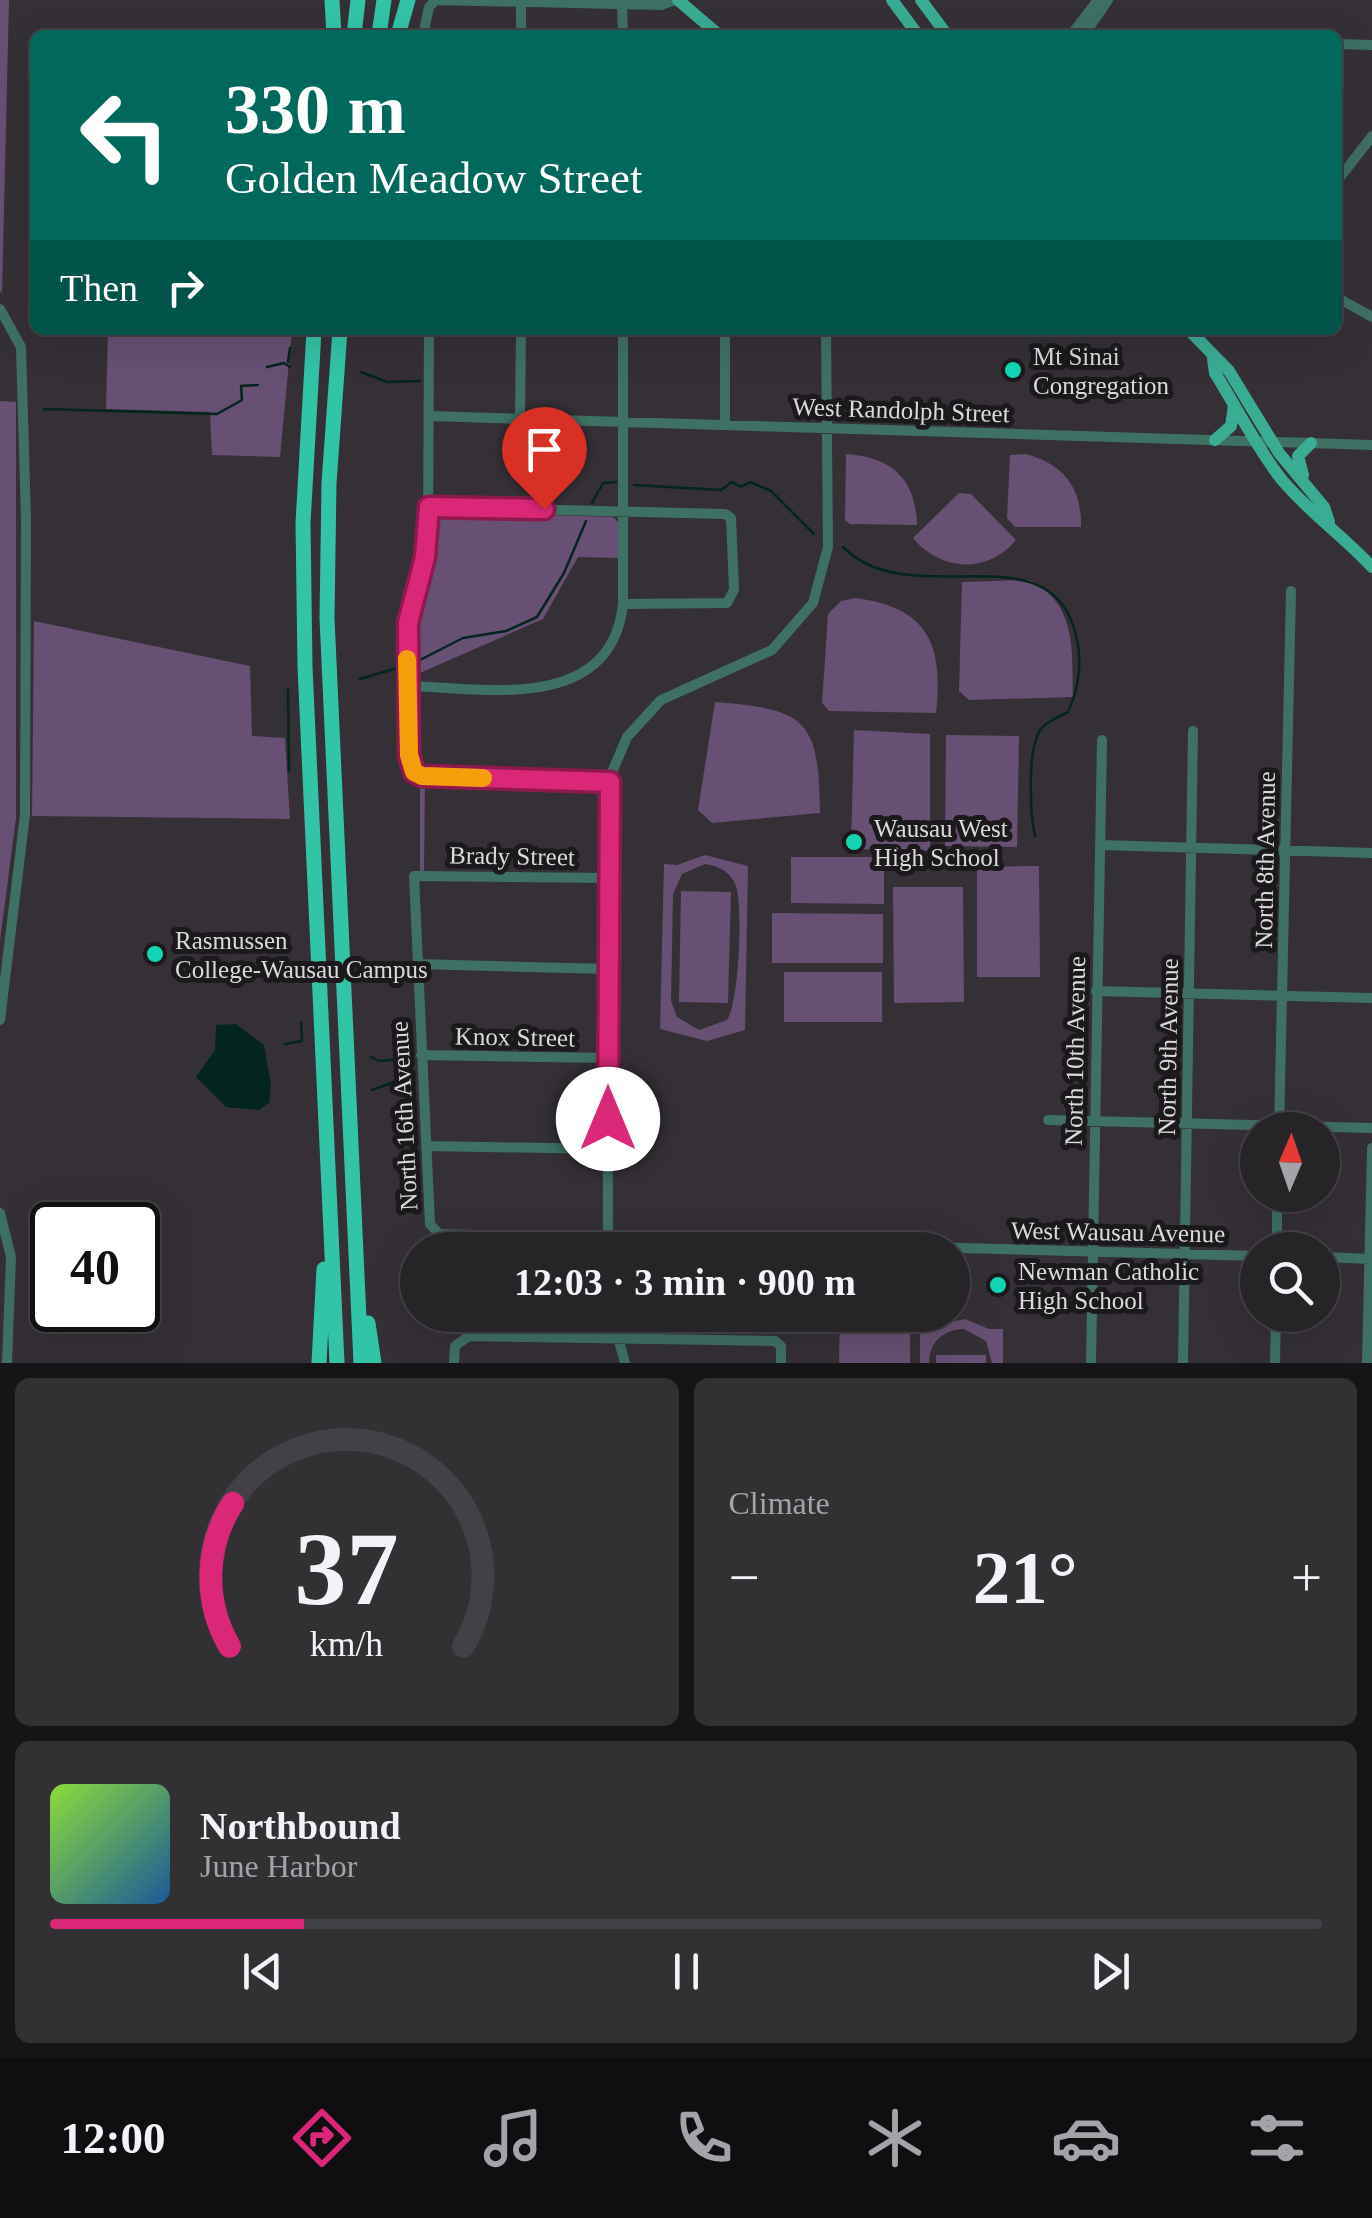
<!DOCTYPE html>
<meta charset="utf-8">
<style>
:root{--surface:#272428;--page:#333034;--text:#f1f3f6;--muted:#a4a4a8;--line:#434145;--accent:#db2777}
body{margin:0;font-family:"Times New Roman",serif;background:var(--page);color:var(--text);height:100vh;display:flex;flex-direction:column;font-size:38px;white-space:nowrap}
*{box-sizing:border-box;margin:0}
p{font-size:32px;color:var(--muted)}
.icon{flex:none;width:55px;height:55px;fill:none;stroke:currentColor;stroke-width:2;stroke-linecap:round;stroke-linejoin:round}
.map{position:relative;height:1363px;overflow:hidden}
.details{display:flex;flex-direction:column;gap:15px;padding:15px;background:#151416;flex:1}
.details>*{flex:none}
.guide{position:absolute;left:30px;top:30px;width:1312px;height:305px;border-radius:15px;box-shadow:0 10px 40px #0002,0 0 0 2px var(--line);background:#00695c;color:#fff;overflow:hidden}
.needle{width:65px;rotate:2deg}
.fabs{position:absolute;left:1240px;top:1112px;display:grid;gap:20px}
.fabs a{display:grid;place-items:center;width:100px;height:100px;border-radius:50%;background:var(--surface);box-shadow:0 10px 40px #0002,0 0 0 2px var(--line);font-size:50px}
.speed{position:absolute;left:30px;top:1202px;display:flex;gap:20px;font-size:50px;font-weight:700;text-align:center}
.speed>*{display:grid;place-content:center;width:130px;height:130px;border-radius:50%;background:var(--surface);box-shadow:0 10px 40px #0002,0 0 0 2px var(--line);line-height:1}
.speed .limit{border:5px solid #111;border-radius:15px;background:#fff;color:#111}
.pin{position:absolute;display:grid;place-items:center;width:85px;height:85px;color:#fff;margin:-102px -42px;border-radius:50% 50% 50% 0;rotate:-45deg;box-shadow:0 0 10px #0007}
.pin .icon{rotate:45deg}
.me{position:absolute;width:110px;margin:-55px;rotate:0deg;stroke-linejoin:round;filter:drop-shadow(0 0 8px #0008)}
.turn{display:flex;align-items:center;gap:35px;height:210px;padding:0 30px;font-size:45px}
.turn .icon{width:130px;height:130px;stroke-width:2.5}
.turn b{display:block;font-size:70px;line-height:85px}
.then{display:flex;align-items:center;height:95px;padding:0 30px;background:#0003;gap:20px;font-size:38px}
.big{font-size:75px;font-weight:800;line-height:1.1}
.details .widget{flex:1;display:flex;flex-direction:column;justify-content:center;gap:15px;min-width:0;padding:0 35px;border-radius:15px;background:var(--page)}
.details .dial{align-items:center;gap:0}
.dial svg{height:260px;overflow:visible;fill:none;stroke:var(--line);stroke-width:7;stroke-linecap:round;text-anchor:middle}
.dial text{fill:var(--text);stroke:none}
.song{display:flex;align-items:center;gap:30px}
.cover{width:120px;height:120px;border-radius:15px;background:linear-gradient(135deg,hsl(90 70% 55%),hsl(210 70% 35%))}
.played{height:10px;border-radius:5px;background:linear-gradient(90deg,var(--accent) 20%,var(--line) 20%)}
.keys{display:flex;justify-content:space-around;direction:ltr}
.heat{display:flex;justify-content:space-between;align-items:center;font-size:55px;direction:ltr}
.details .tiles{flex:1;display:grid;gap:15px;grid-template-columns:1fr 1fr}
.widget:last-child{grid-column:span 2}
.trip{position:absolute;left:400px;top:1232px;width:570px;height:100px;border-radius:50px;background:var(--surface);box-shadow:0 10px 40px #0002,0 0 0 2px var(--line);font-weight:800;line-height:100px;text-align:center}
.menu{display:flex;height:160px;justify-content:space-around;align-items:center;background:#100e10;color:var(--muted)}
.menu .icon{width:70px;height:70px}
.menu .current{color:var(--accent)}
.menu b{font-size:45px;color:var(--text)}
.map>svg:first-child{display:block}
.green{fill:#675073;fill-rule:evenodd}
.water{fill:#04251e}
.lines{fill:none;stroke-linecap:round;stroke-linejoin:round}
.stream{stroke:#04251e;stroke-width:2.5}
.minor{stroke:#3f7064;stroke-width:10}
.major{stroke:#3bac94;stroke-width:12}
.highway{stroke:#32c4a7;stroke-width:15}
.route-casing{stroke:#8e194d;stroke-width:25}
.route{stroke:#db2777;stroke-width:18}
.slow{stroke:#f59e0b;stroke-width:18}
.poi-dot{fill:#13d5b4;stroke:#1b191c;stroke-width:4}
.labels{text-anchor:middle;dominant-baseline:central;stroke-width:10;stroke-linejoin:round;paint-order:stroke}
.poi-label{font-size:25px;fill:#dcd9dd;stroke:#1b191c;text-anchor:start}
.street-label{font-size:25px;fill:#dcd9dd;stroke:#1b191c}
</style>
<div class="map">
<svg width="1372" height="1363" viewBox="0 0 1372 1363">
<rect width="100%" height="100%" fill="#343036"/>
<path class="green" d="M0 0H9L2 294 0 290Z
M108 330H292L280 457 212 455 210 412 106 409Z
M0 401 16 402V818L0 941Z
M846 454C891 457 916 478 917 525L850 524 845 520Z
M1026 454C1063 464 1082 487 1081 527H1015L1007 518 1010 455Z
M959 493 971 494 1016 540C988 574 941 572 913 538Z
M436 512 613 517 619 523V558L578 557 543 619 413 676 412 630 432 557Z
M1029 580C1077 603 1072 651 1073 697L969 700 959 691 962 582Z
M855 598C927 607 944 643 936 713L829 711 822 703 828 614 841 601Z
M34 621 250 666 252 736 285 738 290 819 32 816Z
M715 702C807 709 819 720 820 813L712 823 698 810Z
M854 730 930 734V851L851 849Z
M946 735 1019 736 1017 847 945 846Z
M420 775 425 776 424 874H420Z
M705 855 748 866 745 1030 707 1041 660 1029 664 864 677 865ZM705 864C719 866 731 872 736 886 743 907 739 1003 727 1020L699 1030 677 1017 671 1001 673 894 682 874Z
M791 857H884V904L791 903Z
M1039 866 1040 977H977V867Z
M893 887H963L964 1002 894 1003Z
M681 891 731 892 728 1003 679 1002Z
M772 913 883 914V963H772Z
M784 972H882V1022H784Z
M840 1315H910V1363H839Z
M965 1319 989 1329H1003V1363H992L986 1341 964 1329C943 1330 930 1341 929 1363H920V1329Z
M936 1355H986V1363H936Z"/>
<path class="water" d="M236 1024 264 1045 271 1085 269 1103 259 1110 226 1107 196 1077 215 1050 216 1025Z"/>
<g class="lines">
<path class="stream" d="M291 333 292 330
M288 362 290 348
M267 367 284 363 290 367
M361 372 387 382 420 381
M44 409 217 414 242 400 241 386 258 385
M634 485 721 490 732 482 741 487 750 482 771 491 814 534
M592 503 603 483 616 482
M843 547C909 614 1044 531 1074 628 1083 656 1080 686 1068 712 1059 717 1047 721 1041 729 1027 748 1030 813 1035 836
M418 661 463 638 506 631 537 617 564 573 586 521
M360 679 397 668
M288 690 289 771
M285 1044 302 1041 301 1022
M371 1057 379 1061 413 1058
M372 1090 405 1078 404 1059"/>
<path class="minor" d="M521 2V35
M622 4 623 35
M423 35 429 7 436 0 661 5 675 0
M1071 35 1098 0
M1084 35 1108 0
M1338 44 1372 45
M1338 180 1372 136
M1338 298 1372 317
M0 309 21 347 26 519 25 815 0 1020
M429 330 428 536 407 638 411 767 422 776 610 782
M429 416 1372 445
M520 419 521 330
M725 423V330
M429 507 725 514 731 518 734 590 727 603 623 604
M408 686C484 688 611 714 623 604V330
M1100 845 1372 853
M607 878 414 876 430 1224 439 1234 1258 1256
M417 964 608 969
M1096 991 1372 998
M421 1055 607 1058
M1048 1120 1372 1128
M1279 1130 1291 591
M426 1146 608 1149
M0 1213 11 1257 7 1363
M608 1250 607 847 613 770 627 737 661 700 772 650 813 603 828 547 826 330
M1277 1250V1195
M1322 1257 1371 1259
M612 1315 625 1363
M454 1363 455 1346 469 1336 775 1341 781 1346V1363
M1091 1363 1102 740
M1183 1363 1193 731
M1275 1363 1276 1315
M1367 1363 1372 1148"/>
<path class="major" d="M678 0 719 35
M892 0 918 35
M921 0 947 35
M1189 330 1229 371 1279 453 1324 507 1329 522
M1213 359 1215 373C1237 408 1256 447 1282 480 1309 512 1343 536 1372 567
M1215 440 1231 426 1234 405
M1303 475 1298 456 1311 443"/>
<path class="highway" d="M332 0 334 35
M354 35 358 0
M379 35 384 0
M398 35 408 0
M314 330 303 523 305 667 337 1363
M340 330 329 483 327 618 361 1363
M368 1323 374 1363
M319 1363 324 1269"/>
</g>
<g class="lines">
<g class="route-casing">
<path id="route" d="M544 509 429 507 425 557 408 623 409 755 414 772 422 776 610 782 608 1119"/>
</g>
<use href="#route" class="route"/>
<path class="slow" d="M407 659 409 755 414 772 422 776 483 778"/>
</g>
<g class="poi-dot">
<circle cx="1013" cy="370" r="10"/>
<circle cx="854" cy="842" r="10"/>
<circle cx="155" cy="954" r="10"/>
<circle cx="998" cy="1285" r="10"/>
</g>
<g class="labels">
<g class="poi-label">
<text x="1033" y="356">Mt Sinai<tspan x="1033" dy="29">Congregation</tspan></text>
<text x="874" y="828">Wausau West<tspan x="874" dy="29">High School</tspan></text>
<text x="175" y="940">Rasmussen<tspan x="175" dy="29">College-Wausau Campus</tspan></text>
<text x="1018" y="1271">Newman Catholic<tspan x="1018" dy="29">High School</tspan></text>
</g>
<g class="street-label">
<text transform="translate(901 410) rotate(2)">West Randolph Street</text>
<text transform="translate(512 856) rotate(1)">Brady Street</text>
<text transform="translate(1265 860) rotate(-89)">North 8th Avenue</text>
<text transform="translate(515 1037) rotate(1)">Knox Street</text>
<text transform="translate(1168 1047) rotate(-89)">North 9th Avenue</text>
<text transform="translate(1075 1051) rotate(-89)">North 10th Avenue</text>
<text transform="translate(404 1116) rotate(-93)">North 16th Avenue</text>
<text transform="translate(1118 1232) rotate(1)">West Wausau Avenue</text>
</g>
</g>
</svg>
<div class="fabs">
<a><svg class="needle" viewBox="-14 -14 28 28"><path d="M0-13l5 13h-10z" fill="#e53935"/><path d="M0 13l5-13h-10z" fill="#a4a4a8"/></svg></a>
<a><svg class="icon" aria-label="search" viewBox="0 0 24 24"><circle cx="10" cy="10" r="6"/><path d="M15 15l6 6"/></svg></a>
</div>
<div class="speed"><div class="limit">40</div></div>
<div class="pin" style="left:544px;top:509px;background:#d93025"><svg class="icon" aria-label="arrive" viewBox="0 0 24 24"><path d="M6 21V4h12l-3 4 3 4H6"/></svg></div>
<svg class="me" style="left:608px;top:1119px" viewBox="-20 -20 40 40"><circle r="19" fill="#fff"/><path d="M0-13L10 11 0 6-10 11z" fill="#db2777"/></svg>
<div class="trip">12:03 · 3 min · 900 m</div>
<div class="guide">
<div class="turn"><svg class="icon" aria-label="left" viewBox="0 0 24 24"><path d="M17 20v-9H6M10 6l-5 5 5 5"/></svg><div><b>330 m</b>Golden Meadow Street</div></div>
<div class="then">Then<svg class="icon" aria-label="right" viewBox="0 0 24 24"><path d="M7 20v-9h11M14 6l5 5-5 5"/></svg></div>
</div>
</div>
<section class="details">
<div class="tiles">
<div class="widget dial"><svg viewBox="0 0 100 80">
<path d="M14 69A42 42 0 1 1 86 69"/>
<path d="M14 69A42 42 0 0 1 15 25" stroke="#db2777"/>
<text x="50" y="56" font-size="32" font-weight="700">37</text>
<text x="50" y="72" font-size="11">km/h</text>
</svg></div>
<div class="widget"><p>Climate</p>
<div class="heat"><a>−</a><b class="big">21°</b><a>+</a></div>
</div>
<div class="widget">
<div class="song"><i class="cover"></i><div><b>Northbound</b><p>June Harbor</p></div></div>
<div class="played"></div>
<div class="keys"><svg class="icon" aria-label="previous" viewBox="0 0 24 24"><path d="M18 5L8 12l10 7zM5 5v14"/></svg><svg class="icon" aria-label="pause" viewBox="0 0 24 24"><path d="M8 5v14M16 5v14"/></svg><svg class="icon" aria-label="next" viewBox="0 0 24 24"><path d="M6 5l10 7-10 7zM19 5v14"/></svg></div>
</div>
</div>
</section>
<nav class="menu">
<b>12:00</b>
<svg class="icon current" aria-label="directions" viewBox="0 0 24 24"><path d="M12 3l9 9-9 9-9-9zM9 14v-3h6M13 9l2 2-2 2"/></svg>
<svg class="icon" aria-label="music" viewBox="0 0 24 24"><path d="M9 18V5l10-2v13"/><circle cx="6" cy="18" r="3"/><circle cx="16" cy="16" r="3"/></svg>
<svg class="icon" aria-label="phone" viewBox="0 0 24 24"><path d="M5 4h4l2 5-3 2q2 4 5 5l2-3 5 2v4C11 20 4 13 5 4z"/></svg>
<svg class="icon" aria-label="climate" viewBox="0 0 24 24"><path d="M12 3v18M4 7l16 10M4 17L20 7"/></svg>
<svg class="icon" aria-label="car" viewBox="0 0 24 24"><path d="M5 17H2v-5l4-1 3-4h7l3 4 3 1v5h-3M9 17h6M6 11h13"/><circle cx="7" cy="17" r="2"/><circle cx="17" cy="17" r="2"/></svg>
<svg class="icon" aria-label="filters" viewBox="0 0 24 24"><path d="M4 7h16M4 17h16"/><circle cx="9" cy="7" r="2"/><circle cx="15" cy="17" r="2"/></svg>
</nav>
